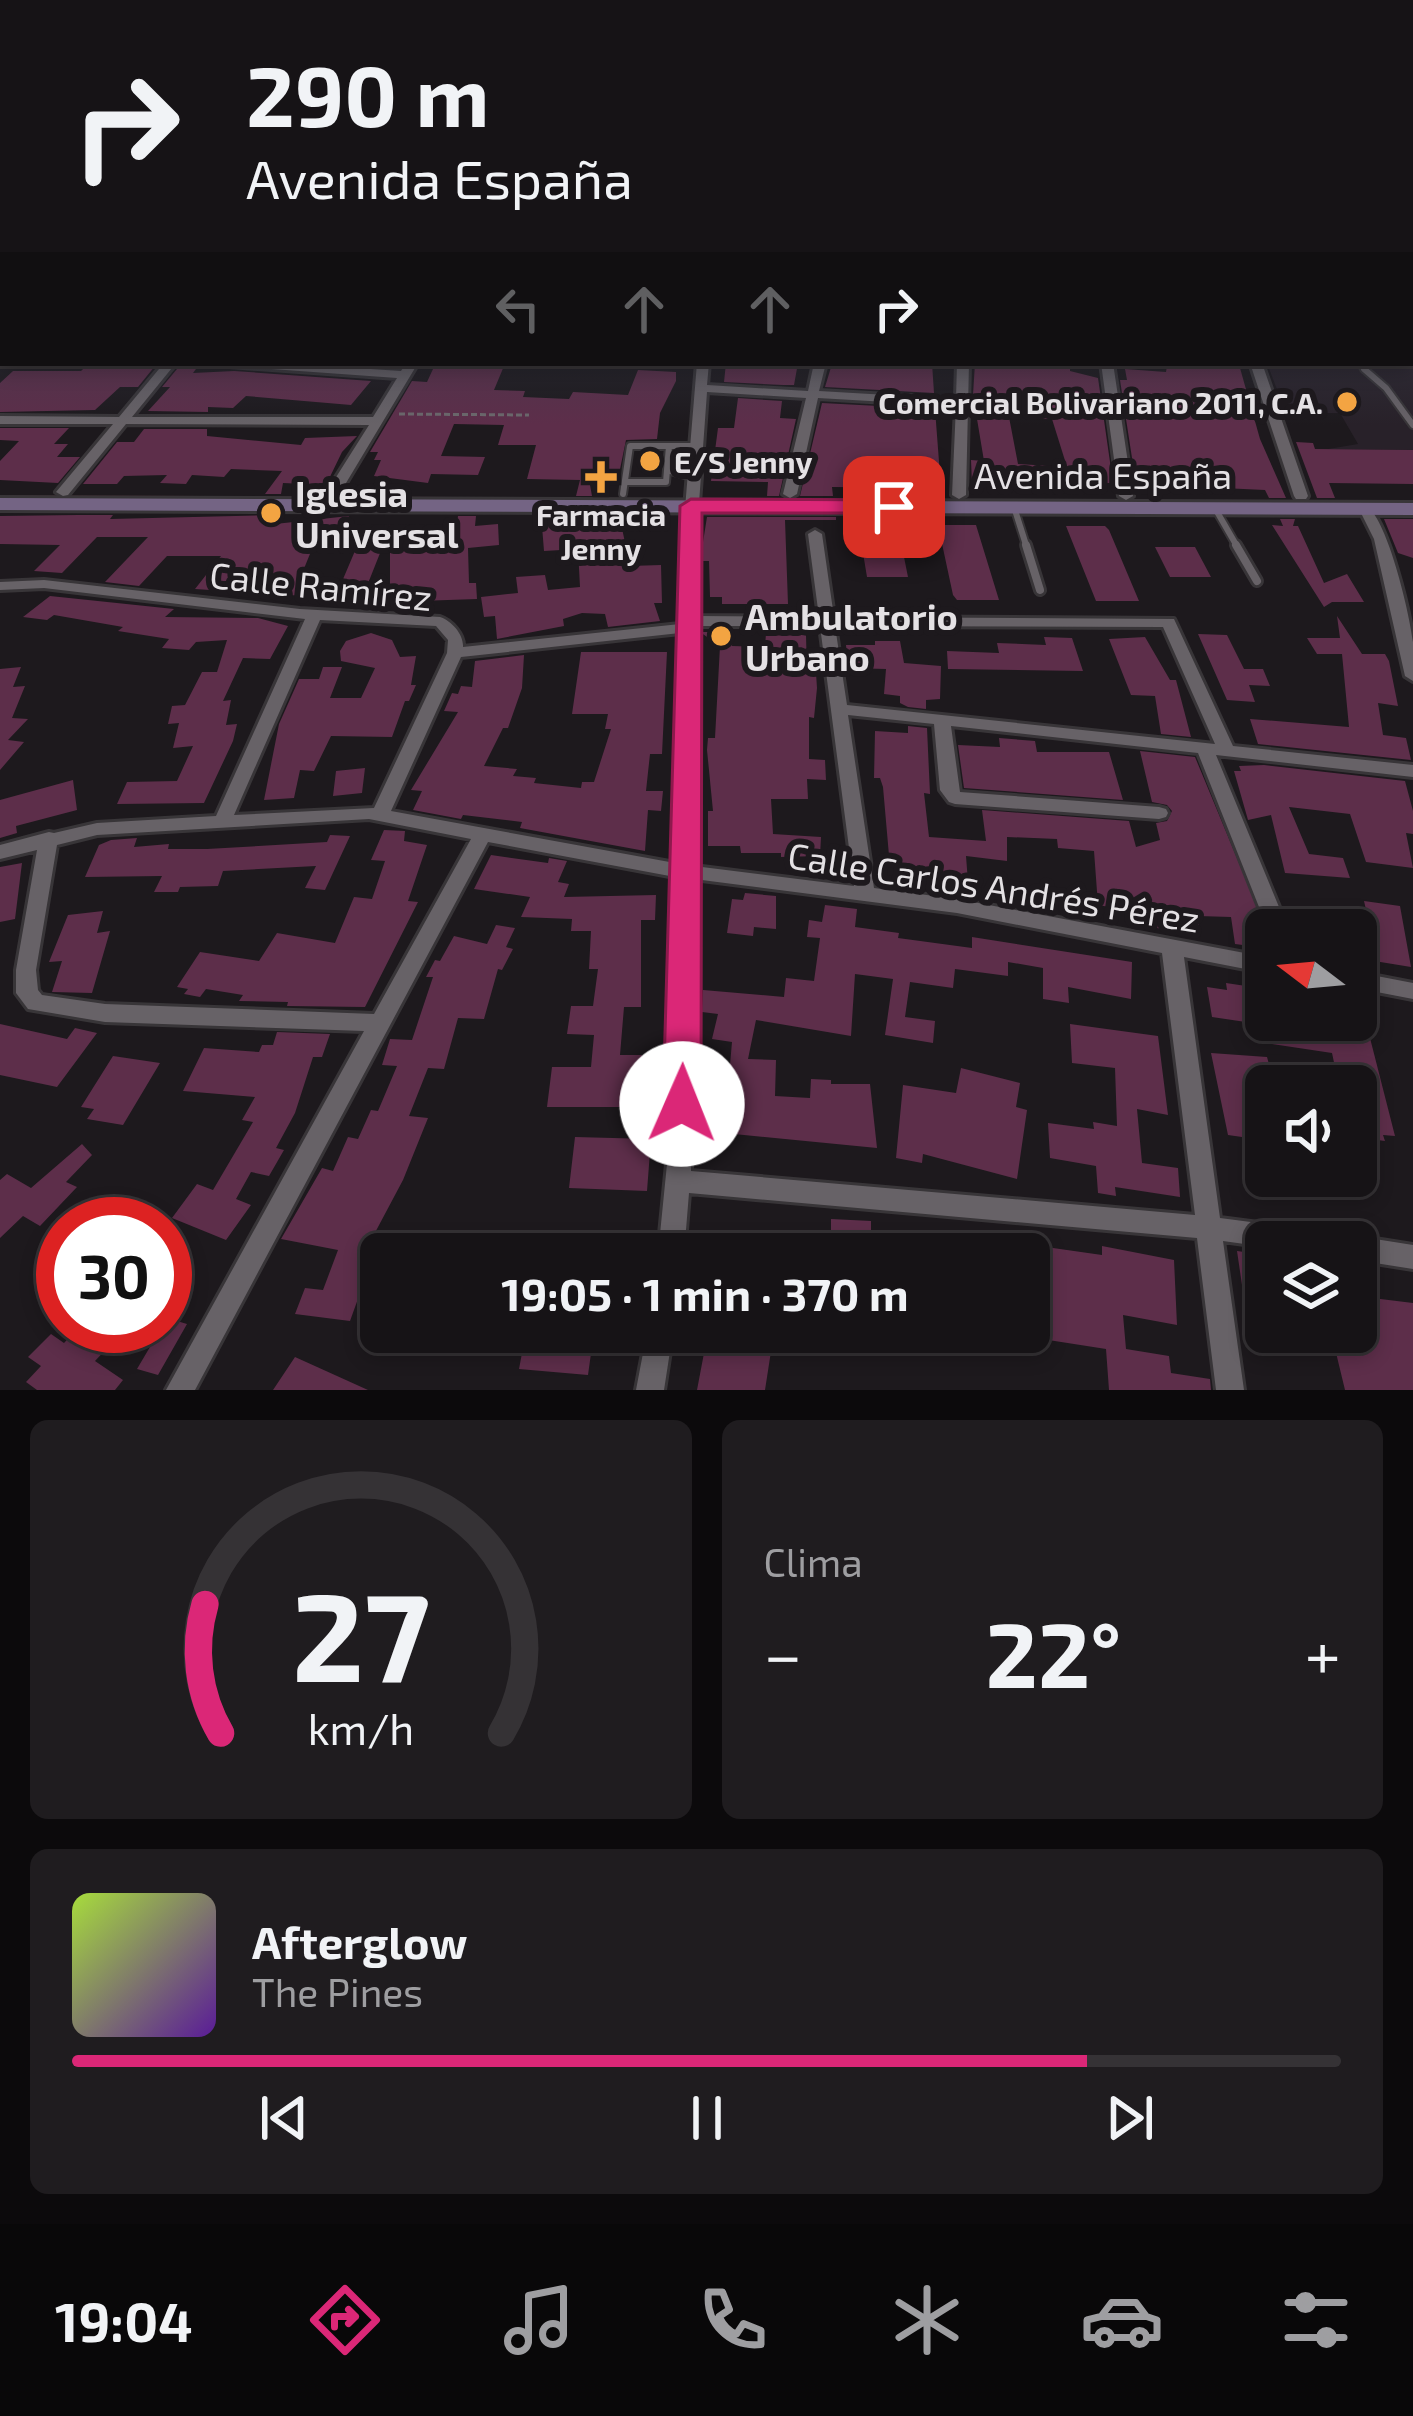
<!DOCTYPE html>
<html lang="es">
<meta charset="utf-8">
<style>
:root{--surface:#161316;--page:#1f1c1f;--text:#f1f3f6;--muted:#9e9ea1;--line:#353235;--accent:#db2777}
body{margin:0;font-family:"Exo 2",sans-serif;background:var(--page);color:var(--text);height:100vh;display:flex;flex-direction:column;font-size:45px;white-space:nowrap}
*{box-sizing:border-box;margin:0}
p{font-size:39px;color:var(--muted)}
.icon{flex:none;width:66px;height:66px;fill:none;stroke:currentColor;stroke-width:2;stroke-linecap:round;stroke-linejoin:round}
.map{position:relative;height:1390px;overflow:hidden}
.sheet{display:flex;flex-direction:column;gap:30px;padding:30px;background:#0c0a0c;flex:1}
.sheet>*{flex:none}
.top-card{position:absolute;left:0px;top:0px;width:1413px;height:366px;box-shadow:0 6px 18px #0003,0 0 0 3px var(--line);background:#161316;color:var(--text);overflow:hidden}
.needle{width:78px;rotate:286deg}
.tools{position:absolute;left:1245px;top:909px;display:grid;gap:24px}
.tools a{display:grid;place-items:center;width:132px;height:132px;border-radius:18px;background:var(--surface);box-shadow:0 6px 18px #0003,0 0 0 3px var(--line);font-size:60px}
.speed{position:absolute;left:36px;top:1197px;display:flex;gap:24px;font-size:60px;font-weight:700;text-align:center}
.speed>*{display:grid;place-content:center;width:156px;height:156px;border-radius:50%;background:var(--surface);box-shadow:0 6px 18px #0003,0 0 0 3px var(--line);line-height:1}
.speed .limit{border:18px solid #d22;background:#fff;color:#111}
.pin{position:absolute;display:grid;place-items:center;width:102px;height:102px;color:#fff;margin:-51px;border-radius:24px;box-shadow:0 6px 18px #0006}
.me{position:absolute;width:132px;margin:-66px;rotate:1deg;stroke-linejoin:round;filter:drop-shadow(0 0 9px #0008)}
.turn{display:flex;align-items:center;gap:42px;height:252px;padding:0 48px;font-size:54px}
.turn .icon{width:156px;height:156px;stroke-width:2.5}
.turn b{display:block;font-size:84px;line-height:102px}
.lanes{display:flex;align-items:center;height:114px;padding:0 48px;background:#0003;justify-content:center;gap:60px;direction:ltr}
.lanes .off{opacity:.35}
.big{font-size:90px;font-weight:700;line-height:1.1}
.sheet .widget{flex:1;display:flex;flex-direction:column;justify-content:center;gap:18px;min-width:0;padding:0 42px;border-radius:18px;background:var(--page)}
.sheet .dial{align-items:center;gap:0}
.dial svg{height:312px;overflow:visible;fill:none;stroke:var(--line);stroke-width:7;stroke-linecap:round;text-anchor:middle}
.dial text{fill:var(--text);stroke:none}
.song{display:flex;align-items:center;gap:36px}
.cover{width:144px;height:144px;border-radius:18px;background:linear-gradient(135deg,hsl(80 70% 55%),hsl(270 70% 35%))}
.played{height:12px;border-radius:6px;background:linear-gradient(90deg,var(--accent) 80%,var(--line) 80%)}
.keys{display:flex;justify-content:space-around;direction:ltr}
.heat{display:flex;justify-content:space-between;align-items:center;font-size:66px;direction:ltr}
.sheet .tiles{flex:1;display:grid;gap:30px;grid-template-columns:1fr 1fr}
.widget:last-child{grid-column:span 2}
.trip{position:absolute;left:360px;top:1233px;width:690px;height:120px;border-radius:18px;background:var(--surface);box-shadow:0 6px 18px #0003,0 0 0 3px var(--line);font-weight:700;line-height:120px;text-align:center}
.tab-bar{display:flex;height:192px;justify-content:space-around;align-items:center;background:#090809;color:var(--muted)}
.tab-bar .icon{width:84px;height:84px}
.tab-bar .selected{color:var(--accent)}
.tab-bar b{font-size:54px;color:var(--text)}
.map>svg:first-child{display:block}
.built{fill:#282129}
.green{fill:#3a1b22}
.building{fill:#5d2e4a;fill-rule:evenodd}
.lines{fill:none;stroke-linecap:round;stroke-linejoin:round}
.lane-far2-casing{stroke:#383538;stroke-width:8}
.lane-far1-casing{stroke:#383538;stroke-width:10}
.lane-casing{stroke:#383538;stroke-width:14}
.street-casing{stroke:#383538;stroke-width:6}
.secondary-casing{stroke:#383538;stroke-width:6}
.path{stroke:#6c686c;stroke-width:3;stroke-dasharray:6 3;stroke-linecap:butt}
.lane-far2{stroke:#676267;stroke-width:4.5}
.lane-far1{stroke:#676267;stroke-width:6}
.lane{stroke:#676267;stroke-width:8}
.street{fill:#676267;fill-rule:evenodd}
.secondary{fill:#746484;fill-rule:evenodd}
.route{fill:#db2777;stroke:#8e194d;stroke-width:3}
.poi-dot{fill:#f3a442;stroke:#1d191d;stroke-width:4.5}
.labels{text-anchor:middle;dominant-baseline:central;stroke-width:12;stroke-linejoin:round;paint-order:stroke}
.far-poi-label{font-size:30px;font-weight:bold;fill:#e4e1e4;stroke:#1d191d;text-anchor:end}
.street-label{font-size:36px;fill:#e4e1e4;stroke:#1d191d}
.poi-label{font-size:36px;font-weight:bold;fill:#e4e1e4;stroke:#1d191d;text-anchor:start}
</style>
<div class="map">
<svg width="1413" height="1390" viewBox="0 0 1413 1390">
<rect width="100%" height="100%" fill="#1d191d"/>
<path class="built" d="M1413 361V450L1328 449 1358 444 1340 413H1286L1267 363Z"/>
<path class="green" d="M0 495 680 498 684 499 0 500Z
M726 498 1413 501V505L721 501Z"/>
<path class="building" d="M444 363 504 366 494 390 525 391 523 397 569 399 573 392 628 395 638 370 676 372V381L660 413 657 439 626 440 618 479 609 485H590L592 496H576L580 480 527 479 536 445H498L504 425 454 424 441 456 485 457 478 475 431 474 428 483 374 476 381 460H374L378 452H370L412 381 427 382 433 369H441Z
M726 363H798L794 385H783L724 382Z
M932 363 934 393 825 387 832 364Z
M975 363H1070V371L1098 378 1113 483 972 484 971 460 984 461 973 395ZM1009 417 1052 419 1067 467 1018 464Z
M87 365 155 366 138 387H120L95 410 0 412V383L13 371H81Z
M1174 365 1240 368 1260 439 1286 498H1269L1265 490 1136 484 1120 380H1127L1125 369 1166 372 1167 366Z
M177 369H196L193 373 234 371 371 381 351 405 246 396 233 408 208 407V412L148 411 170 387H162Z
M738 398 782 401 780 418 796 419 779 496H767L768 482 711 481 718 428H734Z
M822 403 935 409 941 488 832 487 833 496H800Z
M0 428H69L54 444H68L57 457H80L58 483 0 480V461L19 441 0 440Z
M144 429H207V436L301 445 305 438 357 436 342 452 326 485 283 483 281 494H265L282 471 231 469 224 477 192 475 186 484 160 483 167 475 124 476 117 484H83L117 442H134Z
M1296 442 1313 443 1315 449 1413 450V484L1329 483 1335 498H1317Z
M79 515H113L110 519 277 515 275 524 349 516 334 543 314 544 301 576 315 577 305 596 195 589 221 556H167L139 586 105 582 148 537H97L62 573 34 571 60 545 0 544V516Z
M458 516H476L475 526 498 524 499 545 468 548 469 583H476L477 599 390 602V528L359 606 332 605 366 525 432 527 457 524Z
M572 517 620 519 630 566 661 565 662 603H654L660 621 608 627 605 614 582 613 563 619 564 626 497 639 495 616 484 617 481 597 518 593 516 577 545 575 548 590 580 587 578 549 544 551 542 526 573 524Z
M707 517H836V520H785L788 604H722V597H710L709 561H700Z
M1280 519H1295L1293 526H1298L1324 583 1347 574 1364 602H1332L1324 607 1272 525 1283 526Z
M1384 519H1413V558L1398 553Z
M938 525H976L999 600H957L953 595Z
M1066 526H1105L1109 530 1139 601H1096Z
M862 547H902L908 577H867Z
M1155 547H1195L1211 577H1170Z
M50 596 174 609 165 617 258 618 288 626 270 659 243 658 223 701 231 700 226 725 237 724 233 741 204 803 117 804 127 782 177 781 193 746 173 748 179 723 168 724 172 706 185 705 202 672H217L227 640 196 642 189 650 162 648 169 639 118 631 123 627 54 615 47 620 23 617Z
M1337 616 1362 654H1385L1389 661 1398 706 1378 703 1383 735 1406 738 1411 760 1258 744 1250 719 1349 727 1342 654H1317L1307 638H1340Z
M700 632H733L732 646 765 647 766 633 806 635 807 673H816L817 688 814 718 809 717V759L825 760 826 780 807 779 808 799H771L773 834 821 837 820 856 781 857V853H741L740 846H708V811H713L707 750 708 738H715L720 646Z
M371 633 392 640 400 657 416 656 411 685H416L409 701H405L392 737 331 736 314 771 300 770 294 798 264 800 279 724 299 679H319L323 667H342L330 698H361L375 668 341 661 340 651 346 641Z
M1198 634 1227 635 1244 669H1263L1270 686 1249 685 1255 702 1227 700Z
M1044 637 1072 638 1083 671 948 669 947 651 999 653 997 643 1046 645Z
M1145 637 1170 680H1176L1191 737 1161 734 1155 696 1131 695 1109 639Z
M875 641H900L904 663 941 666 940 699 926 700V709L908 707 900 703V696L884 694 886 669 848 668 846 645H875Z
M581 652H667L662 754H650L646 791H663L661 811 648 810 645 851 520 828 522 822 463 815 461 819 413 810 422 791 411 790 458 712 444 711 452 693 458 694 461 686 472 687 475 661 524 655 522 688 508 728H503L484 766 517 769 513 776 536 778 534 783 581 788 582 782H594L611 729H605L608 714H572Z
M21 667 13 687 25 686 12 718 28 719 8 740 24 742 0 770V669Z
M908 726 927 728 930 794 924 793 929 837 986 841 982 810 1129 821 1136 847 1160 840 1156 823 1167 821 1172 811 1167 805 1152 802 1140 751 1195 757 1266 928V948L1235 944 1231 917 1198 916 1200 935 1132 924V911L1098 905 1094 851 1058 848 1057 839 1007 837V861L966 856 968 882 928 879V868L890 867 883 787 880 778H874L875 731 908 733Z
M999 738 1035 741 1037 752H1109L1123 800 964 788 958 745 1000 747Z
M1264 765 1405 781 1413 811V834L1406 833 1413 868 1366 862 1350 814 1289 807 1309 854 1343 858 1350 878 1285 873 1271 815 1248 820 1234 771H1241L1239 766Z
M365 768 362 793 333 796 336 771Z
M73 780 77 810 16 826 17 833 0 838V800Z
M384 830 405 831 404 841 427 845 408 901 418 902 365 1007 287 1006 288 1002 239 1001 243 995 206 989 200 997 184 994 188 989 177 987 200 952 259 961 277 933 335 943 354 897 372 899 385 861 371 860Z
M330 835 350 836 325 890 305 888 316 866 223 871 218 886 180 887 178 892H154L162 876 85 877 99 845 111 840 137 838 134 847 169 844 168 849H207L327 842Z
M491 855 548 863 549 858 567 861 558 882 569 884 564 897 656 895 655 920H641V1007H624L620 1055H642L640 1107H547L552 1067H591L594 1035 567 1034 571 1006H593L598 969H589L591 931H571L572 919 521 917 530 897 474 889Z
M22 863 15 919 0 922V867Z
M745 893 776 896V929L754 927 753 936 727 933 732 899 743 900Z
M1364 901 1400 906 1411 967 1362 959 1356 930 1304 928 1298 906 1367 914Z
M825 905 857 909 855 927 899 933 898 938 972 948V937L1132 962 1131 999 1068 987 1069 1003 1043 999V968L1008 962V976L955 969 953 988 910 982 905 1017 935 1021 933 1043 885 1035 893 979 855 974 851 1036 756 1020 748 1059 776 1060 775 1096 810 1098 811 1079 831 1080V1084H870L877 1148 724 1133 732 1042 712 1039 718 1014 702 1012 703 990 784 997 786 978 814 981 820 938 807 937 809 920 822 922Z
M103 911 97 933 110 931 92 993 52 992 62 961 49 962 68 915Z
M496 925 515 928 506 947 513 949 502 970 498 969 484 1019 458 1018 444 1069 428 1068 409 1116 428 1118 403 1180 361 1259 372 1260 350 1321 295 1314 305 1288 323 1290 338 1250 281 1239 322 1168 333 1171 348 1137 358 1139 371 1110 378 1111 397 1066 382 1065 390 1039 412 1040 433 977H426L435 960 440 961 454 936 487 944Z
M1226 983 1266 989V1025L1212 1017 1207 987 1227 990Z
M1268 1020H1303L1306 1028 1319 1024 1318 1020H1343L1347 1035 1370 1038 1395 1136 1383 1135 1385 1141 1362 1138 1374 1184 1356 1181V1086H1339L1332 1053 1272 1044Z
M0 1024 67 1039 75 1028 97 1033 57 1087 0 1075Z
M1070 1024 1158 1036 1168 1115 1137 1109 1142 1163 1178 1168 1180 1197 1115 1187 1116 1196 1098 1193 1096 1166 1050 1158 1048 1123 1094 1129 1093 1122 1117 1126 1115 1068 1072 1063Z
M277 1032 330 1034 322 1057H313L295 1113 276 1148 284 1150 269 1176 251 1172 236 1199 251 1205 226 1240 172 1218 197 1184 213 1190 253 1122 242 1120 255 1097 183 1091 204 1048 259 1052 262 1045H273Z
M1211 1053 1267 1057 1275 1086H1266V1170L1246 1167 1242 1137 1228 1135Z
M113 1056 160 1063 123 1125 87 1119 94 1109 81 1107Z
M961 1068 1020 1083 1016 1107 1027 1110 1017 1179 923 1154 922 1163 896 1158 903 1085 956 1093Z
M575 1137 651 1139 647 1191 569 1188Z
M82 1144 92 1155 66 1182 77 1187 40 1226 23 1216 0 1238V1180L7 1174 31 1188Z
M1261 1176H1318L1321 1195 1261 1185Z
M831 1219 871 1221V1243L831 1240Z
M710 1232 787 1245 786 1254H706Z
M1039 1246 1102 1255V1246L1174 1260 1177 1325 1123 1315 1126 1349 1169 1356 1171 1373 1210 1379 1211 1390H1109L1106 1349 1042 1339Z
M1237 1251 1266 1255V1289L1242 1285Z
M1356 1296 1413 1303V1390H1345L1331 1332H1356Z
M167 1318 187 1324 158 1375 137 1369Z
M80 1326H128L95 1361 123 1380 115 1390H37L26 1382 41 1366 28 1357 51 1334 64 1343Z
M526 1332H594L588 1375 519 1369Z
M708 1332H774L765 1390H697Z
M295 1357 368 1390H273Z"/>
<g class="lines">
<g class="lane-far2-casing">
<path id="lane-far2" d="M1357 363 1368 372"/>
</g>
<g class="lane-far1-casing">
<path id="lane-far1" d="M1364 369 1386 388 1413 425
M667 470 692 477
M625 482H666L669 446
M623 494 630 446H695
M1014 507 1027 548
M1216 510 1238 548"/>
</g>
<g class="lane-casing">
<path id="lane" d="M1026 545 1040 590
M1236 545 1257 581"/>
</g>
<g class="street-casing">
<path id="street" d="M1410 240 1413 241V248L1410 247Z
M0 249H3V255H0Z
M0 267 3 268V274L0 273Z
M1410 285H1413V291H1410Z
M1410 306H1413V312H1410Z
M0 310H3V316H0Z
M1410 353H1413V359H1410Z
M0 358H3V363H7L0 364Z
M164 363H176L132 417H373L397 378 229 366 223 363H278L401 371 406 363H418L340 493 333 497 326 493 369 425 126 424 68 495 63 496 56 492 113 424H0V416L119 417Z
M697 363H709L707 385 808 391 814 363H826L819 391 956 399 957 363H969L966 495 959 499 952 495 956 406 818 398 797 494 790 498 783 494 806 398 707 392 696 545V616L819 617 808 534 815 530 822 534 834 617 1174 619 1233 746 1413 765V777L1216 755 1279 907 1276 912 1269 914 1262 912 1259 907 1198 753 951 726 960 792 1159 807 1166 809 1168 813 1166 817 1159 819 955 804 949 802 940 790 934 724 848 715 874 888 957 899 1266 957V973L1184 957 1220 1218 1311 1230 1320 1234 1324 1242H1266V1247L1223 1241 1244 1390H1216L1197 1238 689 1193 684 1254H658L669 1144 675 877 488 842 195 1390H166L364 1031 105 1022 28 1009 16 993V970L37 850 0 859V845L49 832 54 833 97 823 216 816 305 619 44 588 0 590V582L44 580 300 609 440 617C452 621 464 635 463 647L680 624 682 545ZM320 620 436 626 448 640 447 653 374 808 234 815ZM696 626H820L854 886 694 866ZM835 626 1163 627 1215 744 847 705ZM680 633 675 863 391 811 461 657ZM369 819 471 839 374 1014 105 1004 42 995 38 990 36 970 57 845 97 835ZM694 879 957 913 1162 953 1195 1215 691 1171Z
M1101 363H1113L1133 496 1126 500 1119 496Z
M1250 363H1262L1308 496 1306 499H1296L1294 496Z
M1366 505C1388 521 1409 611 1413 642 1413 654 1413 668 1413 681L1405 676 1374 539 1359 509Z
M1356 972 1413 983V999L1356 988Z
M1356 1236 1413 1245V1269L1356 1260V1242H1346Z
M647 1332H673L664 1390H636Z"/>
</g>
<g class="secondary-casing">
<path id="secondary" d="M0 498 1413 503V515L0 510Z"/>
</g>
<path class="path" d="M399 414 529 415"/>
<use href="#lane-far2" class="lane-far2"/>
<use href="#lane-far1" class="lane-far1"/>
<use href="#lane" class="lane"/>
<use href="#street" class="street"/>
<use href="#secondary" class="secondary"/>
</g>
<linearGradient id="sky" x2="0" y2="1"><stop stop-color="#100e10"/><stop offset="0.54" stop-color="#3a3e4c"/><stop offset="1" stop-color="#3a3e4c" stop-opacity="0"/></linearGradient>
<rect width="1413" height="425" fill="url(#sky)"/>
<path class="route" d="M691 499 894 500 905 507 894 513H702L701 1104 695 1116 682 1120 668 1116 663 1104 680 506Z"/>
<g class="poi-dot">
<circle cx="1347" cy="402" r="12"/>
<circle cx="650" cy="461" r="12"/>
<path d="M595 459h12v12h12v12h-12v12h-12v-12h-12v-12h12z"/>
<circle cx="271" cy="513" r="12"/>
<circle cx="721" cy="636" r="12"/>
</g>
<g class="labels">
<g class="far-poi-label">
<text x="1323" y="402">Comercial Bolivariano 2011, C.A.</text>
<text x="674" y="461" text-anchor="start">E/S Jenny</text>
<text x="601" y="514" text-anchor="middle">Farmacia<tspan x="601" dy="34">Jenny</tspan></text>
</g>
<g class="street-label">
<text x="1103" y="474">Avenida España</text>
<text transform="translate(321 585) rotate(6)">Calle Ramírez</text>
<text transform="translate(994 886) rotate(9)">Calle Carlos Andrés Pérez</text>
</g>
<g class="poi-label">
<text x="295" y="492">Iglesia<tspan x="295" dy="41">Universal</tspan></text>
<text x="745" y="615">Ambulatorio<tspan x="745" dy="41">Urbano</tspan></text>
</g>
</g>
</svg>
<div class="tools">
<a><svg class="needle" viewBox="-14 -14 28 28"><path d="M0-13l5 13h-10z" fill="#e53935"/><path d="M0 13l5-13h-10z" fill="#9e9ea1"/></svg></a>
<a><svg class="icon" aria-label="sound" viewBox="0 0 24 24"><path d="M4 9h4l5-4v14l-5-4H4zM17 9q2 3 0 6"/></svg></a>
<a><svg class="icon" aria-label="layers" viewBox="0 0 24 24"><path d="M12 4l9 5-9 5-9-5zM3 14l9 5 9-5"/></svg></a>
</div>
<div class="speed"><div class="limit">30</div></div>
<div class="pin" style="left:894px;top:507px;background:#d93025"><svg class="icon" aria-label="arrive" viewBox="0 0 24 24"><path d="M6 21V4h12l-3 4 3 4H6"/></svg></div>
<svg class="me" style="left:682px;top:1104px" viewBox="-20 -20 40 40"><circle r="19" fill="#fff"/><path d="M0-13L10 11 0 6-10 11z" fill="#db2777"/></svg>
<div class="trip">19:05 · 1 min · 370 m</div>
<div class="top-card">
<div class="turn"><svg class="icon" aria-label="right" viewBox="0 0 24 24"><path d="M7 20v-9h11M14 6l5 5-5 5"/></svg><div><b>290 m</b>Avenida España</div></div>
<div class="lanes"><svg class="icon off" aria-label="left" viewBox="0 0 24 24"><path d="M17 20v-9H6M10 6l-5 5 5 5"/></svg><svg class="icon off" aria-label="ahead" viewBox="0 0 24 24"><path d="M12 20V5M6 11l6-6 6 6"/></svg><svg class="icon off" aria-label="ahead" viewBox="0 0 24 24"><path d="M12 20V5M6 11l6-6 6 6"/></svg><svg class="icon" aria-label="right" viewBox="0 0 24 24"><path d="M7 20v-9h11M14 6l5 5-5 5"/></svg></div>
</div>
</div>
<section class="sheet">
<div class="tiles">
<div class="widget dial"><svg viewBox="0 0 100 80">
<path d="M14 69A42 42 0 1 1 86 69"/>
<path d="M14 69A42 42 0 0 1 10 36" stroke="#db2777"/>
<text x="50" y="56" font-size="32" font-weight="700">27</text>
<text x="50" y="72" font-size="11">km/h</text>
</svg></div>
<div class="widget"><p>Clima</p>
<div class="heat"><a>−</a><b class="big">22°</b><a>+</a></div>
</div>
<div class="widget">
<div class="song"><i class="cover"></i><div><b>Afterglow</b><p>The Pines</p></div></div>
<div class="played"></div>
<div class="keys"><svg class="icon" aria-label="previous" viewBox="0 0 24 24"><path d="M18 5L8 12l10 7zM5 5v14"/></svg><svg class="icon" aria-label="pause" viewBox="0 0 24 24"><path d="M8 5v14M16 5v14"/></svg><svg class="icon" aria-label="next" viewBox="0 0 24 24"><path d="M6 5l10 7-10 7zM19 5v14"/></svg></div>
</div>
</div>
</section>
<nav class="tab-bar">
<b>19:04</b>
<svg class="icon selected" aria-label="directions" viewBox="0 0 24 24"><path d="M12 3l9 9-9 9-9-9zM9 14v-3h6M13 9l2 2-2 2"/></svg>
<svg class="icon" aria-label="music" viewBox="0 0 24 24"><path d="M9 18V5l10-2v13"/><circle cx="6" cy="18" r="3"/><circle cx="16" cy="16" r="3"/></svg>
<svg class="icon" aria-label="phone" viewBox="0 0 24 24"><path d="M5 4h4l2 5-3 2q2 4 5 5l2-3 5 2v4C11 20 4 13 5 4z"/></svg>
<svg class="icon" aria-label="climate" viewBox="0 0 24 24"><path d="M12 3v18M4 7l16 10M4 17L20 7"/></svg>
<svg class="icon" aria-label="car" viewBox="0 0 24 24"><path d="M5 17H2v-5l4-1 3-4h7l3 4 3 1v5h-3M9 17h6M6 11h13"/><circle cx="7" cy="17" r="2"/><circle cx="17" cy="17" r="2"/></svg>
<svg class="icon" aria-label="filters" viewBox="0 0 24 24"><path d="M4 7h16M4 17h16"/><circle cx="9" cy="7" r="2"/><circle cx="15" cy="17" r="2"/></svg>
</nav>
